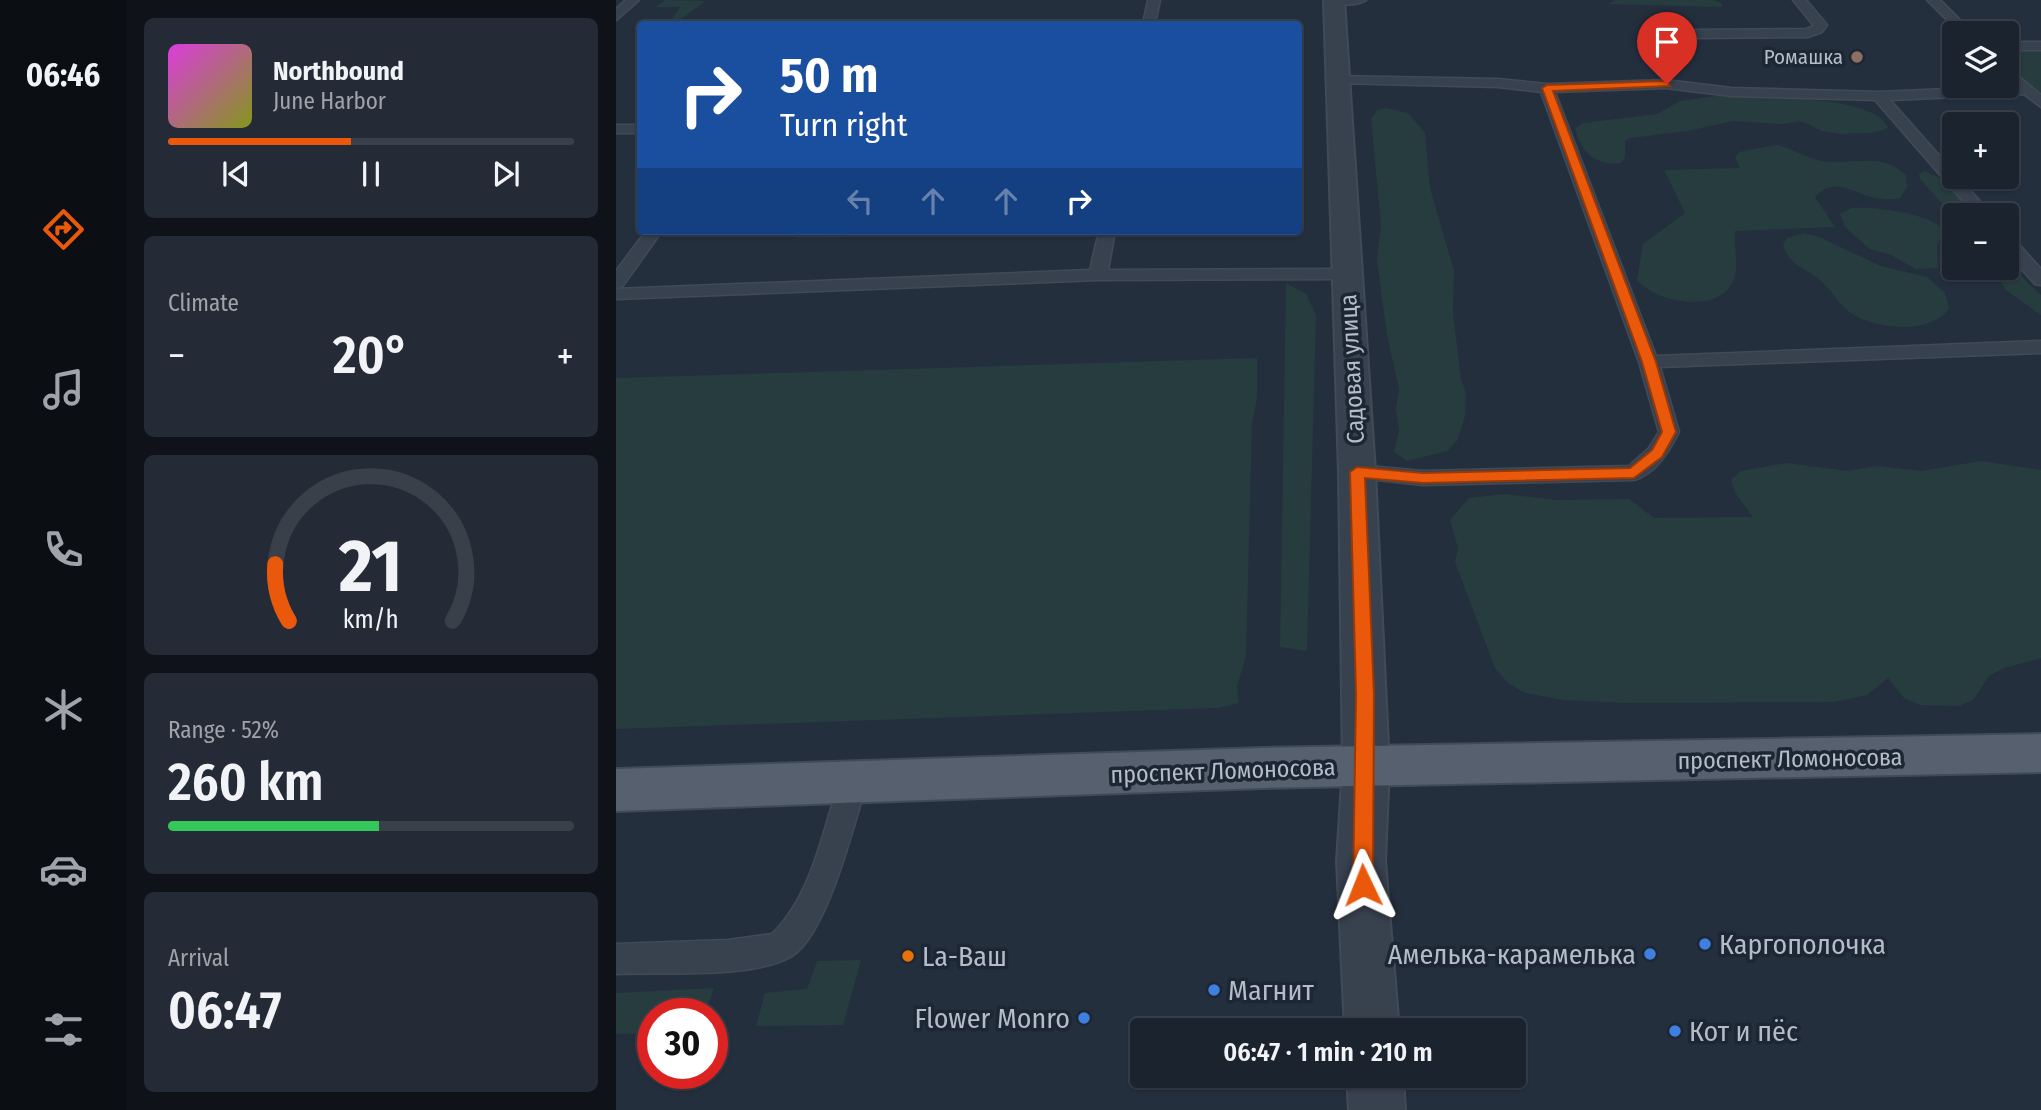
<!DOCTYPE html>
<meta charset="utf-8">
<style>
:root{--surface:#1b232e;--page:#242b36;--text:#f1f3f6;--muted:#a0a4aa;--line:#39404a;--accent:#ea580c}
body{margin:0;font-family:"Fira Sans Condensed",sans-serif;background:var(--page);color:var(--text);height:100vh;display:flex;flex-direction:column;font-size:26px;white-space:nowrap}
*{box-sizing:border-box;margin:0}
p{font-size:23px;color:var(--muted)}
.icon{flex:none;width:38px;height:38px;fill:none;stroke:currentColor;stroke-width:2;stroke-linecap:round;stroke-linejoin:round}
.map{position:relative;flex:1;overflow:hidden}
.drawer{display:flex;flex-direction:column;gap:18px;padding:18px;background:#0f1319;width:490px}
.drawer>*{flex:none}
.guide{position:absolute;left:21px;top:21px;width:665px;height:214px;border-radius:7px;box-shadow:0 2px 5px #0004,0 0 0 2px var(--line);background:#1a4fa0;color:#fff;overflow:hidden}
.buttons{position:absolute;left:1326px;top:21px;display:grid;gap:14px}
.buttons a{display:grid;place-items:center;width:77px;height:77px;border-radius:7px;background:var(--surface);box-shadow:0 2px 5px #0004,0 0 0 2px var(--line);font-size:35px}
.speed{position:absolute;left:21px;top:998px;display:flex;gap:14px;font-size:35px;font-weight:700;text-align:center}
.speed>*{display:grid;place-content:center;width:91px;height:91px;border-radius:50%;background:var(--surface);box-shadow:0 2px 5px #0004,0 0 0 2px var(--line);line-height:1}
.speed .limit{border:10px solid #d22;background:#fff;color:#111}
.pin{position:absolute;display:grid;place-items:center;width:60px;height:60px;color:#fff;margin:-72px -30px;border-radius:50% 50% 50% 0;rotate:-45deg;box-shadow:0 0 7px #0007}
.pin .icon{rotate:45deg}
.me{position:absolute;width:77px;margin:-38px;rotate:358deg;stroke-linejoin:round;filter:drop-shadow(0 0 5px #0008)}
.turn{display:flex;align-items:center;gap:24px;height:147px;padding:0 28px;font-size:32px}
.turn .icon{width:91px;height:91px;stroke-width:2.5}
.turn b{display:block;font-size:49px;line-height:60px}
.lanes{display:flex;align-items:center;height:66px;padding:0 28px;background:#0003;justify-content:center;gap:35px;direction:ltr}
.lanes .off{opacity:.35}
.big{font-size:52px;font-weight:600;line-height:1.1}
.drawer .card{flex:1;display:flex;flex-direction:column;justify-content:center;gap:10px;min-width:0;padding:0 24px;border-radius:10px;background:var(--page)}
.drawer .dial{align-items:center;gap:0}
.dial svg{height:182px;overflow:visible;fill:none;stroke:var(--line);stroke-width:7;stroke-linecap:round;text-anchor:middle}
.dial text{fill:var(--text);stroke:none}
.song{display:flex;align-items:center;gap:21px}
.cover{width:84px;height:84px;border-radius:10px;background:linear-gradient(135deg,hsl(300 70% 55%),hsl(70 70% 35%))}
.played{height:7px;border-radius:4px;background:linear-gradient(90deg,var(--accent) 45%,var(--line) 45%)}
.keys{display:flex;justify-content:space-around;direction:ltr}
.heat{display:flex;justify-content:space-between;align-items:center;font-size:38px;direction:ltr}
.charge{height:10px;border-radius:5px;background:linear-gradient(90deg,#34c759 52%,var(--line) 0)}
.trip{position:absolute;left:514px;top:1018px;width:396px;height:70px;border-radius:7px;background:var(--surface);box-shadow:0 2px 5px #0004,0 0 0 2px var(--line);font-weight:600;line-height:70px;text-align:center}
main{display:flex;flex:1;min-height:0}
.tabs{display:flex;flex-direction:column;width:126px;justify-content:space-around;align-items:center;background:#0b0e12;color:var(--muted)}
.tabs .icon{width:49px;height:49px}
.tabs .current{color:var(--accent)}
.tabs b{font-size:32px;color:var(--text)}
.map>svg:first-child{display:block}
.green{fill:#263c3f}
.lines{fill:none;stroke-linecap:round;stroke-linejoin:round}
.lane-casing{stroke:#414a57;stroke-width:3}
.street-casing{stroke:#414a57;stroke-width:4}
.primary-casing{stroke:#414a57;stroke-width:4}
.lane{fill:#38414e;fill-rule:evenodd}
.street{fill:#38414e;fill-rule:evenodd}
.primary{fill:#56606e;fill-rule:evenodd}
.route{fill:#ea580c;stroke:#983908;stroke-width:2}
.education-dot{fill:#8d6e63;stroke:#1d2633;stroke-width:2.5}
.shop-dot{fill:#3f7fe0;stroke:#1d2633;stroke-width:2.5}
.food-dot{fill:#e8710a;stroke:#1d2633;stroke-width:2.5}
.labels{text-anchor:middle;dominant-baseline:central;stroke-width:7;stroke-linejoin:round;paint-order:stroke}
.far-poi-label{font-size:21px;fill:#b4bcc9;stroke:#1d2633;text-anchor:end}
.street-label{font-size:24px;fill:#b4bcc9;stroke:#1d2633}
.near-poi-label{font-size:28px;fill:#b4bcc9;stroke:#1d2633;text-anchor:start}
</style>
<main>
<nav class="tabs">
<b>06:46</b>
<svg class="icon current" aria-label="directions" viewBox="0 0 24 24"><path d="M12 3l9 9-9 9-9-9zM9 14v-3h6M13 9l2 2-2 2"/></svg>
<svg class="icon" aria-label="music" viewBox="0 0 24 24"><path d="M9 18V5l10-2v13"/><circle cx="6" cy="18" r="3"/><circle cx="16" cy="16" r="3"/></svg>
<svg class="icon" aria-label="phone" viewBox="0 0 24 24"><path d="M5 4h4l2 5-3 2q2 4 5 5l2-3 5 2v4C11 20 4 13 5 4z"/></svg>
<svg class="icon" aria-label="climate" viewBox="0 0 24 24"><path d="M12 3v18M4 7l16 10M4 17L20 7"/></svg>
<svg class="icon" aria-label="car" viewBox="0 0 24 24"><path d="M5 17H2v-5l4-1 3-4h7l3 4 3 1v5h-3M9 17h6M6 11h13"/><circle cx="7" cy="17" r="2"/><circle cx="17" cy="17" r="2"/></svg>
<svg class="icon" aria-label="filters" viewBox="0 0 24 24"><path d="M4 7h16M4 17h16"/><circle cx="9" cy="7" r="2"/><circle cx="15" cy="17" r="2"/></svg>
</nav>
<section class="drawer">
<div class="card">
<div class="song"><i class="cover"></i><div><b>Northbound</b><p>June Harbor</p></div></div>
<div class="played"></div>
<div class="keys"><svg class="icon" aria-label="previous" viewBox="0 0 24 24"><path d="M18 5L8 12l10 7zM5 5v14"/></svg><svg class="icon" aria-label="pause" viewBox="0 0 24 24"><path d="M8 5v14M16 5v14"/></svg><svg class="icon" aria-label="next" viewBox="0 0 24 24"><path d="M6 5l10 7-10 7zM19 5v14"/></svg></div>
</div>
<div class="card"><p>Climate</p>
<div class="heat"><a>−</a><b class="big">20°</b><a>+</a></div>
</div>
<div class="card dial"><svg viewBox="0 0 100 80">
<path d="M14 69A42 42 0 1 1 86 69"/>
<path d="M14 69A42 42 0 0 1 8 44" stroke="#ea580c"/>
<text x="50" y="56" font-size="32" font-weight="700">21</text>
<text x="50" y="72" font-size="11">km/h</text>
</svg></div>
<div class="card"><p>Range · 52%</p><b class="big">260 km</b><div class="charge"></div></div>
<div class="card"><p>Arrival</p><b class="big">06:47</b></div>
</section>
<div class="map">
<svg width="1425" height="1110" viewBox="0 0 1425 1110">
<rect width="100%" height="100%" fill="#242f3e"/>
<path class="green" d="M49 0 90 1 62 21H55L64 7H39Z
M1000 0H1095L1106 3V7L991 4Z
M1406 49 1425 50V96L1391 67V50Z
M1100 96C1133 97 1260 93 1272 128L1256 133 1224 134 1206 131 1185 121 1166 124 1117 121 1071 131 1015 138 1009 141V158L1005 163C979 166 965 152 959 128L967 123 1041 114 1064 101Z
M770 108 792 113 809 133 814 188 838 271 837 312 845 380 850 392 849 416 841 441 831 451 791 461 778 452 783 431 780 409 783 389 771 335 761 260 765 225 755 119 761 110Z
M1159 145C1176 147 1189 158 1206 161 1236 166 1264 151 1290 175L1291 187 1284 198C1247 207 1224 169 1199 197L1219 227 1119 231C1117 247 1125 270 1115 285 1098 314 1038 301 1021 280L1027 244 1069 213 1048 170 1124 168 1119 157 1123 152Z
M1309 171 1332 182 1358 215H1339V218L1304 179 1303 174Z
M1235 208C1254 206 1320 213 1329 232L1321 245 1322 268 1300 269 1275 255 1254 249 1229 227 1224 214Z
M183 231H454L453 234 179 238Z
M1187 233 1201 236 1265 266 1311 277 1329 293 1333 308C1316 335 1262 329 1238 315 1224 307 1217 291 1204 280 1190 268 1173 266 1167 245L1171 238Z
M1391 257 1409 280 1425 295V315L1391 291 1375 268H1391Z
M670 283 690 294 700 315 691 651 664 647Z
M641 358V399L636 423 630 656 621 686 623 703 602 708 0 729V378Z
M1365 461 1425 470V658L1388 668 1373 676 1358 699 1343 706 1304 705 1288 698 1272 678 1251 695 1218 702 1008 703 948 700 909 693 892 683 879 668 839 562 842 548 834 520 853 498 888 494 941 500 1013 499 1038 518 1137 517 1120 494 1115 480 1125 471 1170 463 1232 471 1261 466 1306 471Z
M245 960 227 1025 140 1026 149 993 191 989 201 961Z
M98 988 89 1013H37V1033L0 1034V993Z"/>
<g class="lines">
<g class="lane-casing">
<path id="lane" d="M10 0H23L0 20V9Z
M532 0H544L539 24H527Z
M712 0H750C742 6 720 6 712 0Z
M1177 0H1190L1211 25 1206 32 1192 37 1075 38 1069 34 1075 30 1190 29 1198 26Z
M1311 0H1324L1357 33H1344Z
M1391 42H1425V50H1391Z
M1391 67 1425 95V107L1408 94 1274 100 1376 215H1359L1259 100 1115 96 1050 88 939 92 1040 356 1425 341V353L1044 367 1063 432C1053 451 1040 474 1018 480L807 485 734 477 730 472 734 467 741 465 807 471 1013 466 1033 448 1043 432 1023 362 925 92 882 87 722 83 717 82V76L882 79 931 84 1050 80 1115 88 1263 92 1399 86 1391 79Z
M0 125H24V133H0Z
M30 231H46L6 287 0 288V271Z
M483 231H499L492 270 731 269 740 274 731 279 482 280 0 299V289L474 270Z
M1391 237 1397 238 1425 269V285L1419 284 1391 253Z
M236 773 246 776 250 785C238 825 211 934 176 956 138 979 45 972 0 974V944L112 940 156 934C195 896 206 835 222 785L226 776Z"/>
</g>
<g class="street-casing">
<path id="street" d="M708 0H728L759 472 773 767 769 861 783 1031H729L721 861 727 767 723 472Z
M731 1076H787L789 1110H733Z"/>
</g>
<g class="primary-casing">
<path id="primary" d="M1425 734V772L647 788 0 811V769L647 748Z"/>
</g>
<use href="#lane" class="lane"/>
<use href="#street" class="street"/>
<use href="#primary" class="primary"/>
</g>
<path class="route" d="M1051 81 1054 86 937 91 1040 362 1060 432 1046 457 1018 478 807 483 749 478 758 694 757 885 754 891 747 894 740 891 737 885 740 694 734 472 741 467 807 473 1014 468 1036 450 1046 432 1026 362 926 88 931 85Z"/>
<circle class="education-dot" cx="1241" cy="57" r="7"/>
<g class="shop-dot">
<circle cx="1089" cy="944" r="7"/>
<circle cx="1034" cy="954" r="7"/>
<circle cx="598" cy="990" r="7"/>
<circle cx="468" cy="1018" r="7"/>
<circle cx="1059" cy="1031" r="7"/>
</g>
<circle class="food-dot" cx="292" cy="956" r="7"/>
<g class="labels">
<g class="far-poi-label">
<text x="1227" y="57">Ромашка</text>
</g>
<g class="street-label">
<text transform="translate(736 369) rotate(-93)">Садовая улица</text>
<text transform="translate(1174 759) rotate(-1)">проспект Ломоносова</text>
<text transform="translate(607 771) rotate(-2)">проспект Ломоносова</text>
</g>
<g class="near-poi-label">
<text x="1103" y="944">Каргополочка</text>
<text x="1020" y="954" text-anchor="end">Амелька-карамелька</text>
<text x="306" y="956">La-Ваш</text>
<text x="612" y="990">Магнит</text>
<text x="454" y="1018" text-anchor="end">Flower Monro</text>
<text x="1073" y="1031">Кот и пёс</text>
</g>
</g>
</svg>
<div class="buttons">
<a><svg class="icon" aria-label="layers" viewBox="0 0 24 24"><path d="M12 4l9 5-9 5-9-5zM3 14l9 5 9-5"/></svg></a>
<a>+</a>
<a>−</a>
</div>
<div class="speed"><div class="limit">30</div></div>
<div class="pin" style="left:1051px;top:84px;background:#d93025"><svg class="icon" aria-label="arrive" viewBox="0 0 24 24"><path d="M6 21V4h12l-3 4 3 4H6"/></svg></div>
<svg class="me" style="left:747px;top:885px" viewBox="-20 -20 40 40"><path d="M0-17L14 15 0 8-14 15z" fill="#ea580c" stroke="#fff" stroke-width="4"/></svg>
<div class="trip">06:47 · 1 min · 210 m</div>
<div class="guide">
<div class="turn"><svg class="icon" aria-label="right" viewBox="0 0 24 24"><path d="M7 20v-9h11M14 6l5 5-5 5"/></svg><div><b>50 m</b>Turn right</div></div>
<div class="lanes"><svg class="icon off" aria-label="left" viewBox="0 0 24 24"><path d="M17 20v-9H6M10 6l-5 5 5 5"/></svg><svg class="icon off" aria-label="ahead" viewBox="0 0 24 24"><path d="M12 20V5M6 11l6-6 6 6"/></svg><svg class="icon off" aria-label="ahead" viewBox="0 0 24 24"><path d="M12 20V5M6 11l6-6 6 6"/></svg><svg class="icon" aria-label="right" viewBox="0 0 24 24"><path d="M7 20v-9h11M14 6l5 5-5 5"/></svg></div>
</div>
</div>
</main>
